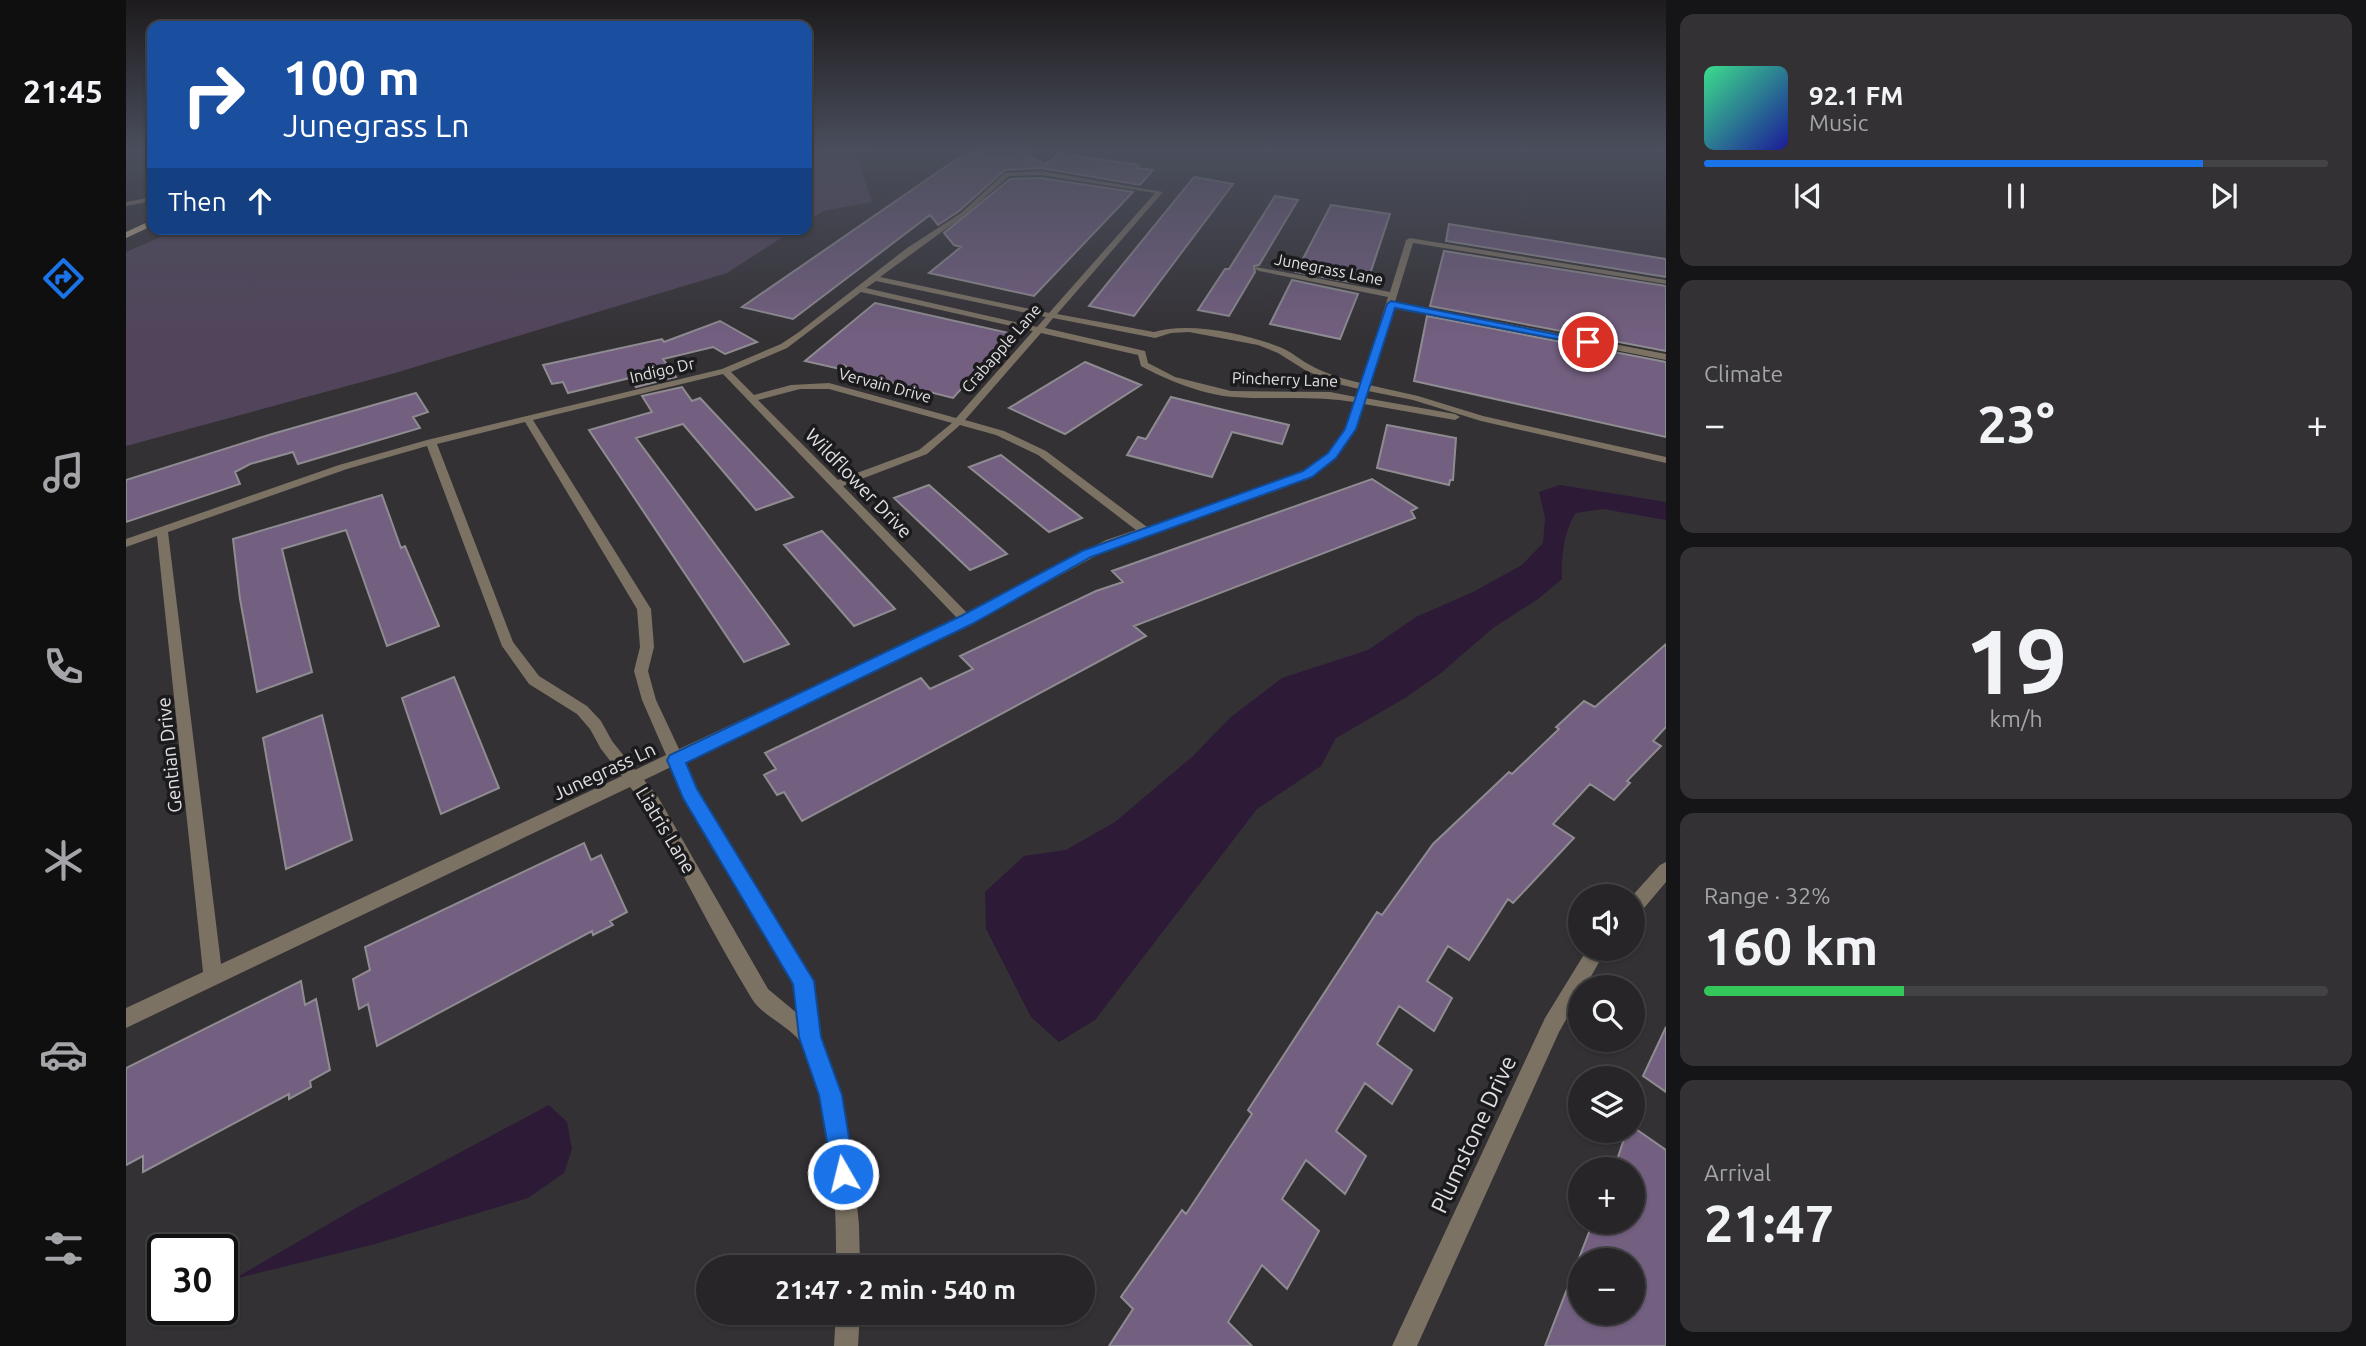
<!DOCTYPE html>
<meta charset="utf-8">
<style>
:root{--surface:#272528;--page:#333134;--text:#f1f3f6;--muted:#a4a5a8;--line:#434245;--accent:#1a73e8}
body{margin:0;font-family:Ubuntu,sans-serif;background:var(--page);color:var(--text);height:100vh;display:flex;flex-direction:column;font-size:26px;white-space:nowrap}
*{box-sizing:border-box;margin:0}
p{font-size:23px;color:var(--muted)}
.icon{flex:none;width:38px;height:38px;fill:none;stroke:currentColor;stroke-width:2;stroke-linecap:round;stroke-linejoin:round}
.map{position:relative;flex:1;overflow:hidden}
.details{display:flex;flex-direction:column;gap:14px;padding:14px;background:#151416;width:700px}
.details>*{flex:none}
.top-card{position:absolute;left:21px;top:21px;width:665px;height:214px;border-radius:14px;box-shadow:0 2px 5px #0004,0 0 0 2px var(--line);background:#1a4fa0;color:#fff;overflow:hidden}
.fabs{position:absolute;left:1442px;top:884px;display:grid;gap:14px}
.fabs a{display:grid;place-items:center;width:77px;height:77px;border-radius:50%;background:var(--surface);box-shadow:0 2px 5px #0004,0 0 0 2px var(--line);font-size:35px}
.speed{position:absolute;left:21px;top:1234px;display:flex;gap:14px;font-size:35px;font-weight:700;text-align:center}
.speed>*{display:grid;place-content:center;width:91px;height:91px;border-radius:50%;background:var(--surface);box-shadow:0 2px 5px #0004,0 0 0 2px var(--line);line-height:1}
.speed .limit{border:4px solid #111;border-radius:10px;background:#fff;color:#111}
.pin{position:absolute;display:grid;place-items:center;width:60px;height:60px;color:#fff;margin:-30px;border:4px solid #fff;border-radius:50%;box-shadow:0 2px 7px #0007}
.me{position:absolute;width:77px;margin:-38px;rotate:352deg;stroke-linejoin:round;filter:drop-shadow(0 0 5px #0008)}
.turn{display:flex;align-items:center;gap:24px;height:147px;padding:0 21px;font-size:32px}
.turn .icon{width:91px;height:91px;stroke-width:2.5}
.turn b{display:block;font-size:49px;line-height:60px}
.then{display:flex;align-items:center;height:66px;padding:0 21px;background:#0003;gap:14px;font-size:26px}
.big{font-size:52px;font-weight:600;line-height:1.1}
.details .widget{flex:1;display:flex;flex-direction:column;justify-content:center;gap:10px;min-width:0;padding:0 24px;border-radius:14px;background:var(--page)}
.details .dial{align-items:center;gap:0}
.dial b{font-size:91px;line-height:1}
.song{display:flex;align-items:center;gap:21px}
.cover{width:84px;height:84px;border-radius:10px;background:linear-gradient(135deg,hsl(150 70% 55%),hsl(240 70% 35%))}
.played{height:7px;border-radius:4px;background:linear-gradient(90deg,var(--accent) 80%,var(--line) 80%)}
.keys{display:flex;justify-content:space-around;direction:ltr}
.heat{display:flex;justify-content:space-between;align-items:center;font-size:38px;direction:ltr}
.charge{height:10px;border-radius:5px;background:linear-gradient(90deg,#34c759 32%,var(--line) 0)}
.trip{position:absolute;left:570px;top:1255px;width:399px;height:70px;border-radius:35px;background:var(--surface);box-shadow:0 2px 5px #0004,0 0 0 2px var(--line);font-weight:600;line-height:70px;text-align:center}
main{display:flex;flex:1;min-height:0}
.menu{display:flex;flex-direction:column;width:126px;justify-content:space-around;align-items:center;background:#100f10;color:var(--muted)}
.menu .icon{width:49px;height:49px}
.menu .on{color:var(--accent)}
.menu b{font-size:32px;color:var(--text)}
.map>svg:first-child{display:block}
.green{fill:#52455b}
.water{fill:#2c1a37}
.building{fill:#735f80;stroke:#8f8c91;stroke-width:2;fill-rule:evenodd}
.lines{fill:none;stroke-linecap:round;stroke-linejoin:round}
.minor{fill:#7c7263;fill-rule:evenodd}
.secondary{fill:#a5967e;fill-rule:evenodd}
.primary{fill:#c5b192;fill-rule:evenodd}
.route{fill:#1a73e8;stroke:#114b97;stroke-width:2}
.labels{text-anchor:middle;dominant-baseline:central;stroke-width:7;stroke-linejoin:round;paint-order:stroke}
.far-street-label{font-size:16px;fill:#e1dfe2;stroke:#1b1a1c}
.street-label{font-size:19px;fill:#e1dfe2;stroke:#1b1a1c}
.near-street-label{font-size:23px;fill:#e1dfe2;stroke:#1b1a1c}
</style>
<main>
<nav class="menu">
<b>21:45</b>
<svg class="icon on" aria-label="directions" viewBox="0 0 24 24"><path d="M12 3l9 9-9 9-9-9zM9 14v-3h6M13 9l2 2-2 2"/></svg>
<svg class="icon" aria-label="music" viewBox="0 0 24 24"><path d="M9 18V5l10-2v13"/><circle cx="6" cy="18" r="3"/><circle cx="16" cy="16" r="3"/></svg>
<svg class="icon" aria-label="phone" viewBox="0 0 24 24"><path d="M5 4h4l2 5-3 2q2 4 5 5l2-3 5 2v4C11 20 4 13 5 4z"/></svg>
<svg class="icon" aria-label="climate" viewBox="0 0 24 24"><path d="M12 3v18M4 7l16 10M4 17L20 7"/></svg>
<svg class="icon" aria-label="car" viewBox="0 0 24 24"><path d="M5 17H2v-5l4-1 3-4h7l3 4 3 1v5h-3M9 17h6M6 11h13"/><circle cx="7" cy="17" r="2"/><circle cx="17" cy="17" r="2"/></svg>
<svg class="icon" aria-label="filters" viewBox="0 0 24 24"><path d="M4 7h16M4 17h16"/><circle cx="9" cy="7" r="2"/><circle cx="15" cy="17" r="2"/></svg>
</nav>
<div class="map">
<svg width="1540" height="1346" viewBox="0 0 1540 1346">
<rect width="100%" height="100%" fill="#343135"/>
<path class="green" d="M681 149H746L730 153 746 202 697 211 681 222Z
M53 229H669L601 273 269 373 0 446V252Z"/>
<path class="water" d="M1434 485 1540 502V520L1477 509 1450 513C1438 529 1435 559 1436 579L1412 599 1367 628 1315 673 1279 698 1210 738 1195 766 1131 809 969 1020 933 1042 905 1017 860 929 859 892 898 856 940 850 989 822 1067 756 1105 717 1156 678 1242 650 1290 617 1347 592 1396 565 1417 543 1419 518 1413 492Z
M423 1105 441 1122 446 1149 438 1173 402 1198 249 1244 108 1279 230 1208Z"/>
<path class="building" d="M874 149H895L919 165 933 153 1013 165 1010 168 1027 170 1014 185 915 168 879 170 833 211 812 225 804 215 667 319 616 307 838 154Z
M1068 177 1107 184 1008 316 963 306Z
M915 178 1007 192 908 296 803 273 835 247 828 245 818 233 884 179Z
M1149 196 1172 200 1133 265 1128 266 1129 272 1103 316 1072 310 1099 269H1103Z
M1205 205 1264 214 1242 280 1238 279 1236 284 1170 272Z
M1323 224 1540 259V277L1320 241Z
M1318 251 1540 286V351L1304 306Z
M1166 280 1232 294 1214 339 1144 324Z
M749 303 883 333 884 335 827 398 728 373 718 365 714 369 679 361Z
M1301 316 1540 362V437L1288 381Z
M594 321 631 342 599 354 587 347 537 359 550 377 510 387 504 378 442 393 437 382 426 384 417 365 536 339 538 342Z
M959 362 1015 385 939 434 883 408Z
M556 387 566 401 574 398 667 497 630 510 557 424 510 438 663 644 618 662 463 430 526 412 516 396Z
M290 393 302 412 287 417 294 428 172 464 167 452 124 464 109 472 114 484 0 522V480L146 434Z
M1045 397 1094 409 1163 425 1156 444 1106 432 1086 477 1001 455 1012 437 1020 439Z
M1261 425 1330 438 1327 480H1324L1323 485 1251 468Z
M875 455 956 518 923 532 843 467Z
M1246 479 1291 508 1285 511 1289 518 1008 626 1020 636 676 821 658 792 651 795 638 775 650 769 639 753 795 678 804 689 847 669 834 656 970 591 997 582 986 571Z
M803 485 881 554 844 570 768 498Z
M256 495 275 548 279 546 313 626 261 646 220 530 156 549 186 672 131 692 114 599 107 539Z
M696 531 769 609 728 626 658 545Z
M1540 644V727L1527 741 1535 746 1501 781 1504 783 1488 800 1464 784 1427 824 1448 838 1387 903 1382 899 1343 960 1322 946 1301 981 1326 998 1308 1031 1273 1006 1251 1044 1286 1070 1266 1104 1239 1083 1210 1131 1240 1156 1219 1194 1180 1160 1156 1199 1193 1231 1161 1289 1136 1265 1102 1322 1126 1346H983L1007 1309 995 1297 1056 1210 1060 1214 1126 1114 1122 1110 1251 912 1256 915 1307 844 1383 772 1386 774 1433 729 1430 727 1458 701 1469 707Z
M328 677 373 788 315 814 276 698Z
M196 715 226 840 160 869 137 738Z
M458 843 465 860 475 855 501 912 484 921 487 925 467 935 466 931 251 1046 242 1004 233 1009 227 979 244 970 239 947Z
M175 981 179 1005 190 999 204 1070 184 1081 185 1087 163 1099V1094L17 1172V1156L0 1165V1068Z
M1540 1027V1092L1517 1076Z
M1507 1127 1540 1150V1346H1419L1467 1222H1507V1169H1488L1501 1130H1507ZM1454 1260H1507V1312H1454Z"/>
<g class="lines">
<path class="minor" d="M915 171 1037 192 931 314 1028 332C1062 321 1123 334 1156 348 1166 352 1174 360 1184 365 1200 374 1217 379 1235 383L1262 297 1133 271 1129 269 1130 267 1264 292 1280 240 1284 238 1540 280V284L1287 243 1269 302 1540 354V360L1267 307 1243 385 1292 396 1357 416 1540 457V463L1355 421 1287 400 1242 391 1239 398 1329 414 1334 417 1329 420 1238 404 1229 431 1210 457 1186 476 1153 490 988 546 846 623 558 761 570 789 687 981 694 1037 714 1095 726 1155 733 1225 734 1267H710C711 1203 706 1104 677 1046 668 1028 637 1017 626 999 588 937 556 871 520 807L504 787 0 1028V1008L77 972 31 536 0 547V539L213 465 301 440 596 369 655 344 673 332 781 248 835 213 879 173ZM915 175 1029 193 923 313 754 277 839 215 883 176ZM750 281 920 317 911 327 740 288ZM735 292 907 331 830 418 703 383 665 385 628 395 605 372 661 348ZM927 318 1029 338 1045 333 1063 332 1132 345 1152 353 1179 370 1208 383 1233 389 1230 397 1204 392 1105 391 1049 377 1022 363 1019 351 919 328ZM915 333 1012 355 1015 366C1041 380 1077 395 1108 397 1148 400 1188 395 1228 402L1220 429 1202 453 1178 472 1145 486 1021 527 920 451 878 431 839 420ZM597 374 832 619 553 749 530 700 522 671 528 647 525 609 407 420ZM674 389H703L826 423 793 450 712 480 632 400ZM399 422 511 609 514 647 508 671 516 700 540 755 509 770 486 741 475 721 461 706 413 676 387 642 311 444ZM834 425 870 435 912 455 1010 530 980 540 842 614 717 486 801 454ZM301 446 376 646 403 684 451 714 464 729 475 749 496 776 95 964 42 532 221 469ZM545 767 558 797 669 983 672 1014 642 989 532 797 518 780Z
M26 197V201L0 206V202Z
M1540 862V882L1513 914 1507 916 1506 896 1534 865Z
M1462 948H1481L1459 987H1454V995L1433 1032 1291 1346H1266L1419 1018Z
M710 1312H734L732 1346H708Z"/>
<path class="secondary" d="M1531 149H1539L1540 155Z"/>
<path class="primary" d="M26 220V226L0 238V232Z"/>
</g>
<linearGradient id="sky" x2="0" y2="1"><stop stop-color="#1d1b1d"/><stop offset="0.44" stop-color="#4a4e5c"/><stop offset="1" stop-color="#4a4e5c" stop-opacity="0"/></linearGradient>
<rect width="1540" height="338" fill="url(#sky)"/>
<path class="route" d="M1265 301 1468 342 1462 345 1269 308 1230 429 1210 458 1186 477 965 557 846 624 560 763 571 789 688 981 695 1037 716 1095 729 1174 726 1182 717 1186 708 1182 693 1095 673 1037 667 984 557 798 541 760 544 755 835 616 956 551 1177 471 1202 453 1219 429 1261 304Z"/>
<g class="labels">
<g class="far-street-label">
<text transform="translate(1203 269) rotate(11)">Junegrass Lane</text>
<text transform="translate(875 348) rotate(-49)">Crabapple Lane</text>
<text transform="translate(536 370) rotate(-13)">Indigo Dr</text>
<text transform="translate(1159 379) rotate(2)">Pincherry Lane</text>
<text transform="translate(759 385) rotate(15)">Vervain Drive</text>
</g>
<g class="street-label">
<text transform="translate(733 483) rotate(46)">Wildflower Drive</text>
<text transform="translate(43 755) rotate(-96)">Gentian Drive</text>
<text transform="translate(478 771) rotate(-25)">Junegrass Ln</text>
<text transform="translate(540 830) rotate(59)">Liatris Lane</text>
</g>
<g class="near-street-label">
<text transform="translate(1347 1134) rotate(-65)">Plumstone Drive</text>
</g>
</g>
</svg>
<div class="fabs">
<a><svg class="icon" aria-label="sound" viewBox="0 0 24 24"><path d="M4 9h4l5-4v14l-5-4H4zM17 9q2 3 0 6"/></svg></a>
<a><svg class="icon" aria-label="search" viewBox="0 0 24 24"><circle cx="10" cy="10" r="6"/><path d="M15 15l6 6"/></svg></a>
<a><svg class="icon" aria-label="layers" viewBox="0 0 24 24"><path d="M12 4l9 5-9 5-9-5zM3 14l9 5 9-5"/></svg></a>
<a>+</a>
<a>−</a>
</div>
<div class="speed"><div class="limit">30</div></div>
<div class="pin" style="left:1462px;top:342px;background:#d93025"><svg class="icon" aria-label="arrive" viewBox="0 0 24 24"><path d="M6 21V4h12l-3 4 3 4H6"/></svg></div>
<svg class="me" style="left:717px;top:1174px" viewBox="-20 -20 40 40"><circle r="17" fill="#1a73e8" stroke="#fff" stroke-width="3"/><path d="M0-11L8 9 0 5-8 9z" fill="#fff"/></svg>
<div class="trip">21:47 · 2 min · 540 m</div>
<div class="top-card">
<div class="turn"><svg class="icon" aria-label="right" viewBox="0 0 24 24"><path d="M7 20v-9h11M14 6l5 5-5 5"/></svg><div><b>100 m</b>Junegrass Ln</div></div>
<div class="then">Then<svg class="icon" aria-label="ahead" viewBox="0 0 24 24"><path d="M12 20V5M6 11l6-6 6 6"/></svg></div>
</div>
</div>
<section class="details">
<div class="widget">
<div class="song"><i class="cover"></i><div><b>92.1 FM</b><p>Music</p></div></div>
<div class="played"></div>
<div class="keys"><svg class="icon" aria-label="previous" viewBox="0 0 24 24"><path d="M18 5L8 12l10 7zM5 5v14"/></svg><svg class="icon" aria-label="pause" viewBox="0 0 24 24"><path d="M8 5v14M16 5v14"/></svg><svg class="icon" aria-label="next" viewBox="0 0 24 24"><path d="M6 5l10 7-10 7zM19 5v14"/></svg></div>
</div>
<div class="widget"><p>Climate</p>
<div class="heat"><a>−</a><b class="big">23°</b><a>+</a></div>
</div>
<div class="widget dial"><b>19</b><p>km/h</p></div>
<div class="widget"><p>Range · 32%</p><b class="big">160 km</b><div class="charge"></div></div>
<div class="widget"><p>Arrival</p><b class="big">21:47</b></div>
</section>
</main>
